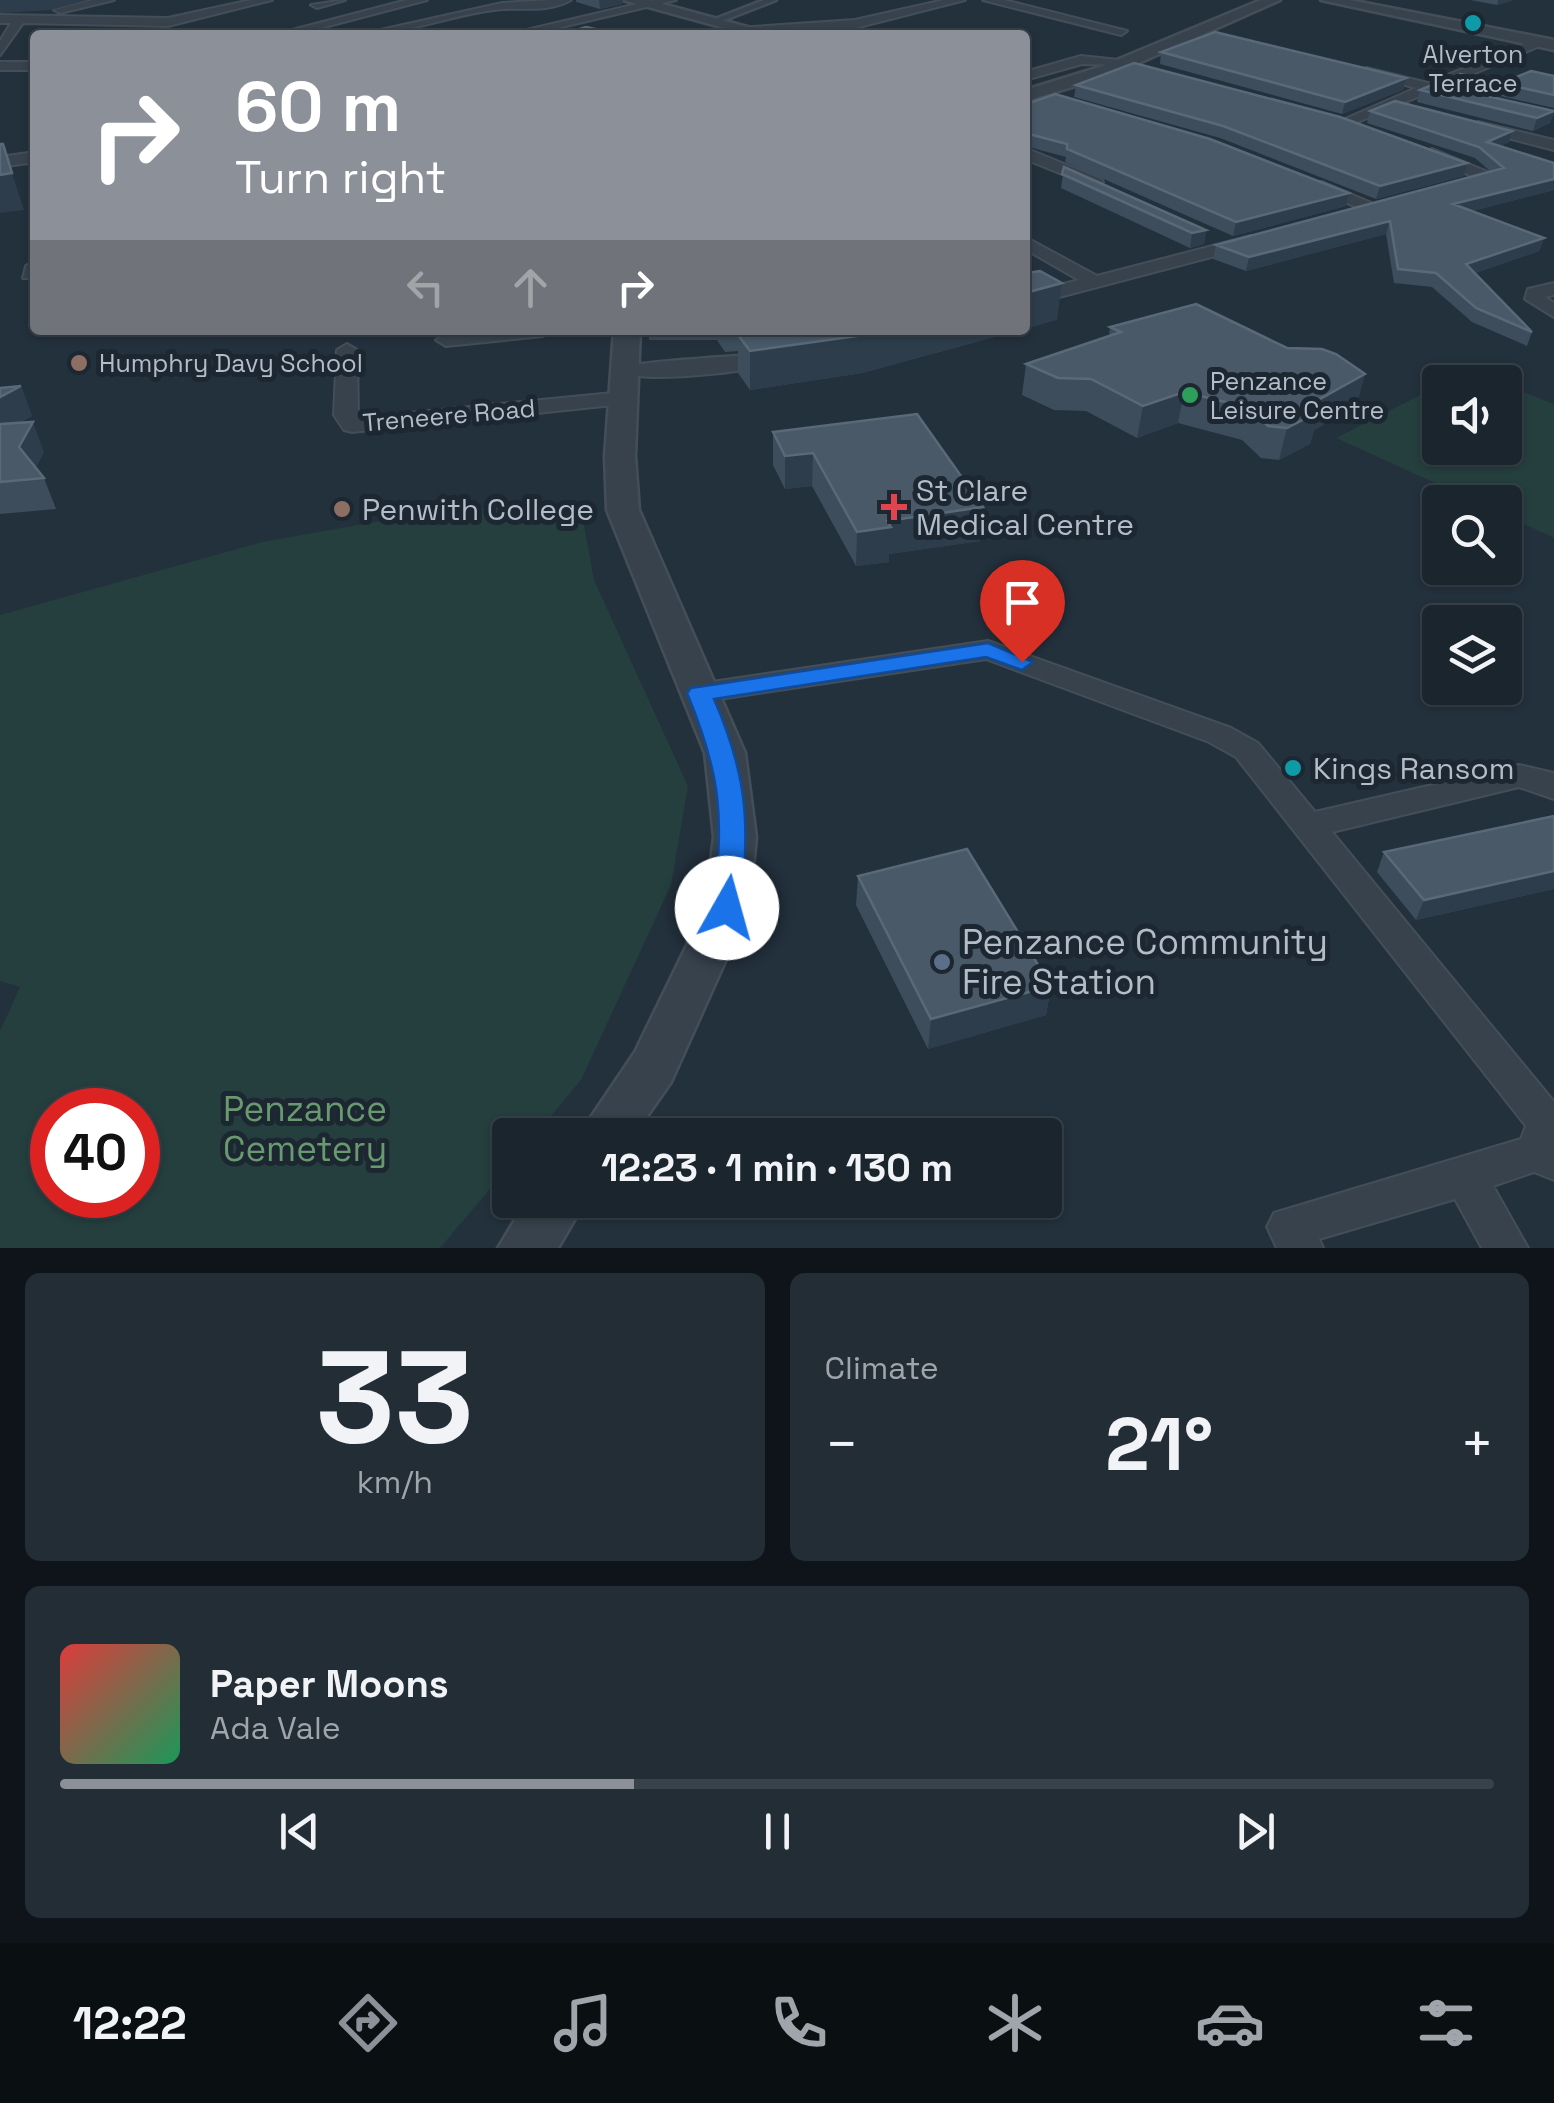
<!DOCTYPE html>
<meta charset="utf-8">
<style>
:root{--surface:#1a252e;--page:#232d36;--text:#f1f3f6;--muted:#9fa5aa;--line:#38424a;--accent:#8c9099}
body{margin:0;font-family:"Space Grotesk",sans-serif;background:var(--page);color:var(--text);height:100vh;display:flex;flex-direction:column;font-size:38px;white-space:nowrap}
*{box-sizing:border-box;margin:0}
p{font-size:32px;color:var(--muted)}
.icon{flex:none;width:55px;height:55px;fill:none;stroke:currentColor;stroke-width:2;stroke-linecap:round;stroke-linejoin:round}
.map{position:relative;height:1248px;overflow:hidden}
.side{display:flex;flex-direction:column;gap:25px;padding:25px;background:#0e1419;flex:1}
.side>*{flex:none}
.guide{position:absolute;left:30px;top:30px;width:1000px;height:305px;border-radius:10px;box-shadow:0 2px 8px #0004,0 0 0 2px var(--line);background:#8c9099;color:#fff;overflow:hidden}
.controls{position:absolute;left:1422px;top:365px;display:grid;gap:20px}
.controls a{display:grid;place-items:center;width:100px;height:100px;border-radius:10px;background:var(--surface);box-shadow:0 2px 8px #0004,0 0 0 2px var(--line);font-size:50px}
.speed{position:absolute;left:30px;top:1088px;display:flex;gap:20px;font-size:50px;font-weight:700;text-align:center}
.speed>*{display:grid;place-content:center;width:130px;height:130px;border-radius:50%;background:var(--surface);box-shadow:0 2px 8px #0004,0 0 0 2px var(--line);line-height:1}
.speed .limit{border:15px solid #d22;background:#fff;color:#111}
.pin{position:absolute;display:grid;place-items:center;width:85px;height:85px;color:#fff;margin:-102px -42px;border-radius:50% 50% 50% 0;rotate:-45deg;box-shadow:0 0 10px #0007}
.pin .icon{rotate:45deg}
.me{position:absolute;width:110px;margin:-55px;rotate:7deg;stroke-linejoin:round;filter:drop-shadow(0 0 8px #0008)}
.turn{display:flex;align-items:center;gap:35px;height:210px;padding:0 40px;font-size:45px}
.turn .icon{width:130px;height:130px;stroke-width:2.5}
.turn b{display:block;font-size:70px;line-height:85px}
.lanes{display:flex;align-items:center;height:95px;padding:0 40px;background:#0003;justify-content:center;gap:50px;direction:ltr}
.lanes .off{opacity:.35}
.big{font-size:75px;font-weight:800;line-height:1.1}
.side .widget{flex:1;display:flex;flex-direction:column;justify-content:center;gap:15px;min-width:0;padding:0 35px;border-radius:15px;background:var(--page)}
.side .dial{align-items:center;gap:0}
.dial b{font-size:130px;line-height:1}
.song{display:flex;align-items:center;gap:30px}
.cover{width:120px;height:120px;border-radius:15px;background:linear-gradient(135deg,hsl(0 70% 55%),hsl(150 70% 35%))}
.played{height:10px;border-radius:5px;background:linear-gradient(90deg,var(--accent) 40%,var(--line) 40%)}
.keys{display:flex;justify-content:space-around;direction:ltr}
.heat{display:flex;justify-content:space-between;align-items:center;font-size:55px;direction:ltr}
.side .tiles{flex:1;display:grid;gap:25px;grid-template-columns:1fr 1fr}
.widget:last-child{grid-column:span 2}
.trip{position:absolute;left:492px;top:1118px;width:570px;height:100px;border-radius:10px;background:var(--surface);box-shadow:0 2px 8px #0004,0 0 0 2px var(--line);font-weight:800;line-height:100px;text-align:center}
.tabs{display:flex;height:160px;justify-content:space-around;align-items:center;background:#0a0f12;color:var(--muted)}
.tabs .icon{width:70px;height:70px}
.tabs .active{color:var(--accent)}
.tabs b{font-size:45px;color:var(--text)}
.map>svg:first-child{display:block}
.green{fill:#253e3e;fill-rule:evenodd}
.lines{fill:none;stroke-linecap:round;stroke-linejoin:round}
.pedestrian-casing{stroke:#434e59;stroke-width:5}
.minor-casing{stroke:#434e59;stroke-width:4}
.tertiary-casing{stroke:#434e59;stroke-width:5}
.pedestrian{fill:#37424d;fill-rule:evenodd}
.minor{fill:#37424d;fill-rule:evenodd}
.tertiary{fill:#37424d;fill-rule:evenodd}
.wall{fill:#3d4d5c}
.shaded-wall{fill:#2d3d4b}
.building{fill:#495968;stroke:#5a6977;stroke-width:2.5}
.route{fill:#1a73e8;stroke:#114b97;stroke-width:2.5}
.culture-dot{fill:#0f9aa8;stroke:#1c2732;stroke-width:4}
.education-dot{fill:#8d6e63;stroke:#1c2732;stroke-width:4}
.leisure-dot{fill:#2e9e5b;stroke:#1c2732;stroke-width:4}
.health-dot{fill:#e0444e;stroke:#1c2732;stroke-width:4}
.service-dot{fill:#5c6f8a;stroke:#1c2732;stroke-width:4}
.labels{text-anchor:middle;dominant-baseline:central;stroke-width:10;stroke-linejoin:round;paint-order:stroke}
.far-poi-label{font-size:25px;fill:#b2bdc9;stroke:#1c2732;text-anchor:start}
.far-street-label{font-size:25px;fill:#b2bdc9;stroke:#1c2732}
.poi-label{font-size:30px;fill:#b2bdc9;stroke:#1c2732;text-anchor:start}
.near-poi-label{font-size:35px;fill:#b2bdc9;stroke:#1c2732;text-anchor:start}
.near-park-label{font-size:35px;fill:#699a6f;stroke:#1c2732}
</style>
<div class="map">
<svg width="1554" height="1248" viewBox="0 0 1554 1248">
<rect width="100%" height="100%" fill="#23313d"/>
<path class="green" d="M1440 385V448H1505V385L1554 404V538L1505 515V502H1477L1336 438Z
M580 503 594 580 688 786 671 885 581 1080 535 1135H510V1165L440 1248H0V1031L20 987 0 981V615L262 542 443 510ZM52 1110H138V1195H52Z"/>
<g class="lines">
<g class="pedestrian-casing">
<path id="pedestrian" d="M764 0H776L717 23 710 21Z"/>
</g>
<g class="minor-casing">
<path id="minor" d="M92 0H114L60 13 54 10Z
M251 0H272L168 26 23 23 0 55V41L11 23H0V15L168 18Z
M345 0 317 8 311 5Z
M407 0H427L294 35H273Z
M550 0H571C549 12 527 8 503 9 454 13 408 35 358 35L502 3Z
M654 0H676L528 35H505Z
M944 0H965L855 28 743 32 737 28 855 20Z
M983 0H1004L1127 31 1121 35Z
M1538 38 1542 45 1348 126 1336 123 1416 88 1366 74V68L1428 83Z
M1081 56 1128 61 1122 65 1082 64 1025 80V72Z
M0 62H35V70H0Z
M1478 122 1554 140V150L1473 129 1471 126Z
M1025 148 1101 179 1103 182 1089 185 1025 159Z
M1432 149 1495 175 1497 178 1483 181 1427 157 1424 154Z
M35 152V162L0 167V157Z
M1310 182H1322L1383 208 1369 212 1310 188Z
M1251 236 1257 237V245L1025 306V294L1079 280 1025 249V237L1097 276Z
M35 261V278H23L26 266Z
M1554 283V295L1545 297 1554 303V317L1525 299 1528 289Z
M485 330H553L543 336 446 346 436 340 446 334Z
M347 344 357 350 358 418 623 392 634 398 623 404 352 432 344 430 334 415 337 350Z
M776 353 783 355V363C754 370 636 387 616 369 623 362 753 355 776 353Z
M988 641 1231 728 1258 743 1315 812 1519 765 1554 773V799L1519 787 1332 832 1554 1102V1180L1534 1172 1493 1186 1528 1248H1482L1455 1199 1319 1239 1323 1248H1277L1267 1227 1274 1213 1521 1139 1526 1126 1236 757 1209 742 986 659 699 702 684 693 699 684Z"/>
</g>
<g class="tertiary-casing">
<path id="tertiary" d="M623 0H648L751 28 743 33Z
M1261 0H1280L1112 75 1025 101V90L1100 67Z
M1321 0H1350L1554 40V50Z
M614 330H640L635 456 639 510 745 753 756 837 749 908 671 1082 634 1135H579L635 1052 705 908 714 837 705 753 607 510 605 456Z
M527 1200H586L558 1248H498Z"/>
</g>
<use href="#pedestrian" class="pedestrian"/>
<use href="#minor" class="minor"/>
<use href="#tertiary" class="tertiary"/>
</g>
<path class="wall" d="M576 0H623L622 4 600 9 576 2Z
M1470 0H1513L1497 5Z
M1161 52 1406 78 1403 90 1342 114 1160 64Z
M1459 74 1504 82 1554 76V108L1456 86Z
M1076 85 1464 176 1376 199 1220 138 1074 97Z
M1420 90 1554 112 1550 123 1533 131 1417 102Z
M1025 103 1346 206 1233 236 1065 162 1066 157 1025 146Z
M1370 111 1512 131 1509 142 1500 146 1554 190 1472 211 1544 238 1539 251 1475 273 1532 332 1527 346 1472 322 1432 287 1394 283 1386 234 1246 271 1213 259 1216 245 1490 171 1475 158 1367 123Z
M1064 167 1206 230 1204 244 1190 248 1061 188Z
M1110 327 1287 348 1365 374 1356 406 1314 430 1310 444 1279 460 1261 458 1242 440 1178 423 1137 438 1086 411 1054 410 1022 395 1026 364 1109 336Z
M648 330H1020L862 373 750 390 738 373V351L725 352 717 340H649Z
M21 386 32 416 19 423 44 452 36 467 44 478 56 509 0 514V388Z
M773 432 980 541 889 554V562L856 566 812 486 785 489 773 465Z
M1554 816V889L1416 920 1377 872 1384 852Z
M858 876 1051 986 1046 1015 928 1049 856 905Z"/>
<path class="shaded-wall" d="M0 0H88L51 10 0 13Z
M599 0H623L622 4 600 9Z
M1498 0H1513L1497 5Z
M1406 78 1403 90 1342 114 1345 102Z
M1554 111 1550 123 1533 131 1537 118Z
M1512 131 1509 142 1486 153 1487 142Z
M3 144 14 179 24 210 0 213V175Z
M1467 163 1464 176 1376 199 1380 186Z
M1554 179V190L1450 217 1453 204Z
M1349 193 1346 206 1233 236 1236 222Z
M1390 221 1386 234 1246 271 1249 257Z
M1206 230 1204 244 1190 248 1192 233Z
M1544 238 1539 251 1462 278 1466 264Z
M1062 283 1057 320 1025 329V293Z
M883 330H1020L862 373 750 390V351Z
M1365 374 1356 406 1314 430 1310 444 1279 460 1287 428 1304 408Z
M21 386 32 416 0 433V397Z
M1184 392 1178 423 1137 438 1143 406Z
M33 422 44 452 30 478 19 447Z
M813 453 812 486 785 489V456Z
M983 507 980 541 889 554V562L856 566 857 532 887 521Z
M1554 871V889L1416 920 1424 900Z
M1051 986 1046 1015 928 1049 931 1019Z"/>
<path class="building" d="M586 27 623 35H559Z
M1215 32 1406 78 1345 102 1161 52Z
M1134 63 1340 117 1467 163 1380 186 1223 126 1076 85Z
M1531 71 1554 76V95L1459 74 1504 82Z
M1434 84 1554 111 1537 118 1420 90Z
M1055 94 1210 139 1349 193 1236 222 1067 149V144L1025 133V103L1027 104Z
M1395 101 1512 131 1487 142 1554 163V179L1453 204 1544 238 1466 264 1532 332 1476 308 1436 273 1398 269 1390 221 1249 257 1216 245 1504 168 1479 147 1370 111Z
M0 144H3L12 173 0 175Z
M1064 167 1206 230 1192 233 1062 174Z
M1025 262 1027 273 1040 271 1062 283 1025 293Z
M1196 304 1287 348 1322 349 1336 354 1365 374 1304 408 1318 412 1287 428 1268 426 1250 408 1184 392 1143 406 1091 379 1058 378 1026 364 1121 332 1110 327Z
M767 330H883L864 335 750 351 738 335Z
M21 386 0 397V388Z
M917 414 983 507 887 521 891 527 857 532 813 453 785 456 773 432Z
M33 422 19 447 44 478 0 482V424Z
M1554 816V871L1424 900 1384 852Z
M967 849 1051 986 931 1019 858 876Z"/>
<path class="route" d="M988 643 1033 662 1022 670 986 657 714 699C748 777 750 825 741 908L737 916H717L713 908C724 819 722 777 687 693L691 688Z"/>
<g class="culture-dot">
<circle cx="1473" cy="23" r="10"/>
<circle cx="1293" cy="768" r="10"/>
</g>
<g class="education-dot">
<circle cx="79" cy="363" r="10"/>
<circle cx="342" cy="509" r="10"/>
</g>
<circle class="leisure-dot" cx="1190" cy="395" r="10"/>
<path class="health-dot" d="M889 492h10v10h10v10h-10v10h-10v-10h-10v-10h10z"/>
<circle class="service-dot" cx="942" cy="962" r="10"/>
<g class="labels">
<g class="far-poi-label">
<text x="1473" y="54" text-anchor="middle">Alverton<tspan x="1473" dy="29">Terrace</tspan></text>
<text x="99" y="363">Humphry Davy School</text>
<text x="1210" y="381">Penzance<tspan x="1210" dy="29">Leisure Centre</tspan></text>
</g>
<g class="far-street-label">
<text transform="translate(449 415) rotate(-5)">Treneere Road</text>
</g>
<g class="poi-label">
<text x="916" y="490">St Clare<tspan x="916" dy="34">Medical Centre</tspan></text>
<text x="362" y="509">Penwith College</text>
<text x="1313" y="768">Kings Ransom</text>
</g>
<g class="near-poi-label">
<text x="962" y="942">Penzance Community<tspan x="962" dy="40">Fire Station</tspan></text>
</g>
<g class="near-park-label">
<text x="305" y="1109">Penzance<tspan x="305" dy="40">Cemetery</tspan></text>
</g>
</g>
</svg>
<div class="controls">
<a><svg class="icon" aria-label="sound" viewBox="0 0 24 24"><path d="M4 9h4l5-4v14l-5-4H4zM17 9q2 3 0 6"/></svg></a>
<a><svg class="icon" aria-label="search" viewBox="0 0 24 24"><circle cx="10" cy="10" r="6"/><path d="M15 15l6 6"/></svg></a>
<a><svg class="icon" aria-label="layers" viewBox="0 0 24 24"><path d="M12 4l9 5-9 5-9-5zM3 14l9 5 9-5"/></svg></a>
</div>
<div class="speed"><div class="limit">40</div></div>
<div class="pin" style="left:1022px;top:662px;background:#d93025"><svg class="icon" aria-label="arrive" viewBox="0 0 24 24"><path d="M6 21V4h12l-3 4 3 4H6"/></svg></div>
<svg class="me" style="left:727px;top:908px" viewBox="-20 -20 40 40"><circle r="19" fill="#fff"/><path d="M0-13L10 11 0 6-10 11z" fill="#1a73e8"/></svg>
<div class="trip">12:23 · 1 min · 130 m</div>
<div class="guide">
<div class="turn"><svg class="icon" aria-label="right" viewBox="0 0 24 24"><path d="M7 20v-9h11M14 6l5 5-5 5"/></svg><div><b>60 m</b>Turn right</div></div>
<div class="lanes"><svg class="icon off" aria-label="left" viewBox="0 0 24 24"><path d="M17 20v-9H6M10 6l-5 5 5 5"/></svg><svg class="icon off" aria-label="ahead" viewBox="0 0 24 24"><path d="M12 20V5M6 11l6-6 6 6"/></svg><svg class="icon" aria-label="right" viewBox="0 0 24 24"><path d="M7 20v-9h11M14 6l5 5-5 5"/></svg></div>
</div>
</div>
<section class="side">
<div class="tiles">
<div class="widget dial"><b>33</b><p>km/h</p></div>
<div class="widget"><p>Climate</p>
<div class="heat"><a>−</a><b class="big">21°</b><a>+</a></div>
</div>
<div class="widget">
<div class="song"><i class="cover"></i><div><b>Paper Moons</b><p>Ada Vale</p></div></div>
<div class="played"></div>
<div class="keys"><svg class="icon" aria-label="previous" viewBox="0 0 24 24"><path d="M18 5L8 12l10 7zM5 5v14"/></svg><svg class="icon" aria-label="pause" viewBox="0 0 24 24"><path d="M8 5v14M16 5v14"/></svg><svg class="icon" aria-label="next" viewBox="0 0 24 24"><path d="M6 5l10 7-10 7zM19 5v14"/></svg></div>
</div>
</div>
</section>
<nav class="tabs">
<b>12:22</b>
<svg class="icon active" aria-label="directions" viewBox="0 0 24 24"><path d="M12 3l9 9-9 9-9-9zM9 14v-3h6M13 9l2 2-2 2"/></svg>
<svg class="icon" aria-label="music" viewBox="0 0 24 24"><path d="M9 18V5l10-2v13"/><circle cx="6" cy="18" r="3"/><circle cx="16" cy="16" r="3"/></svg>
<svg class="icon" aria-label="phone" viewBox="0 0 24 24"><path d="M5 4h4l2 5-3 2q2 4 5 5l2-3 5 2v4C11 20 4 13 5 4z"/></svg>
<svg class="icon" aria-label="climate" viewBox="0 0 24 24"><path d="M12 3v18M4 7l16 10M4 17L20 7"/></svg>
<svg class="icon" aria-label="car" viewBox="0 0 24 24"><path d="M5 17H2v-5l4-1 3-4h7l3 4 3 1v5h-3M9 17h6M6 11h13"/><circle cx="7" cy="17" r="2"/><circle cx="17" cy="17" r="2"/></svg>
<svg class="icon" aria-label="filters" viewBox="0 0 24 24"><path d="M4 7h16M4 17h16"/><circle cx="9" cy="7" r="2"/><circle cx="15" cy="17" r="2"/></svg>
</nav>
